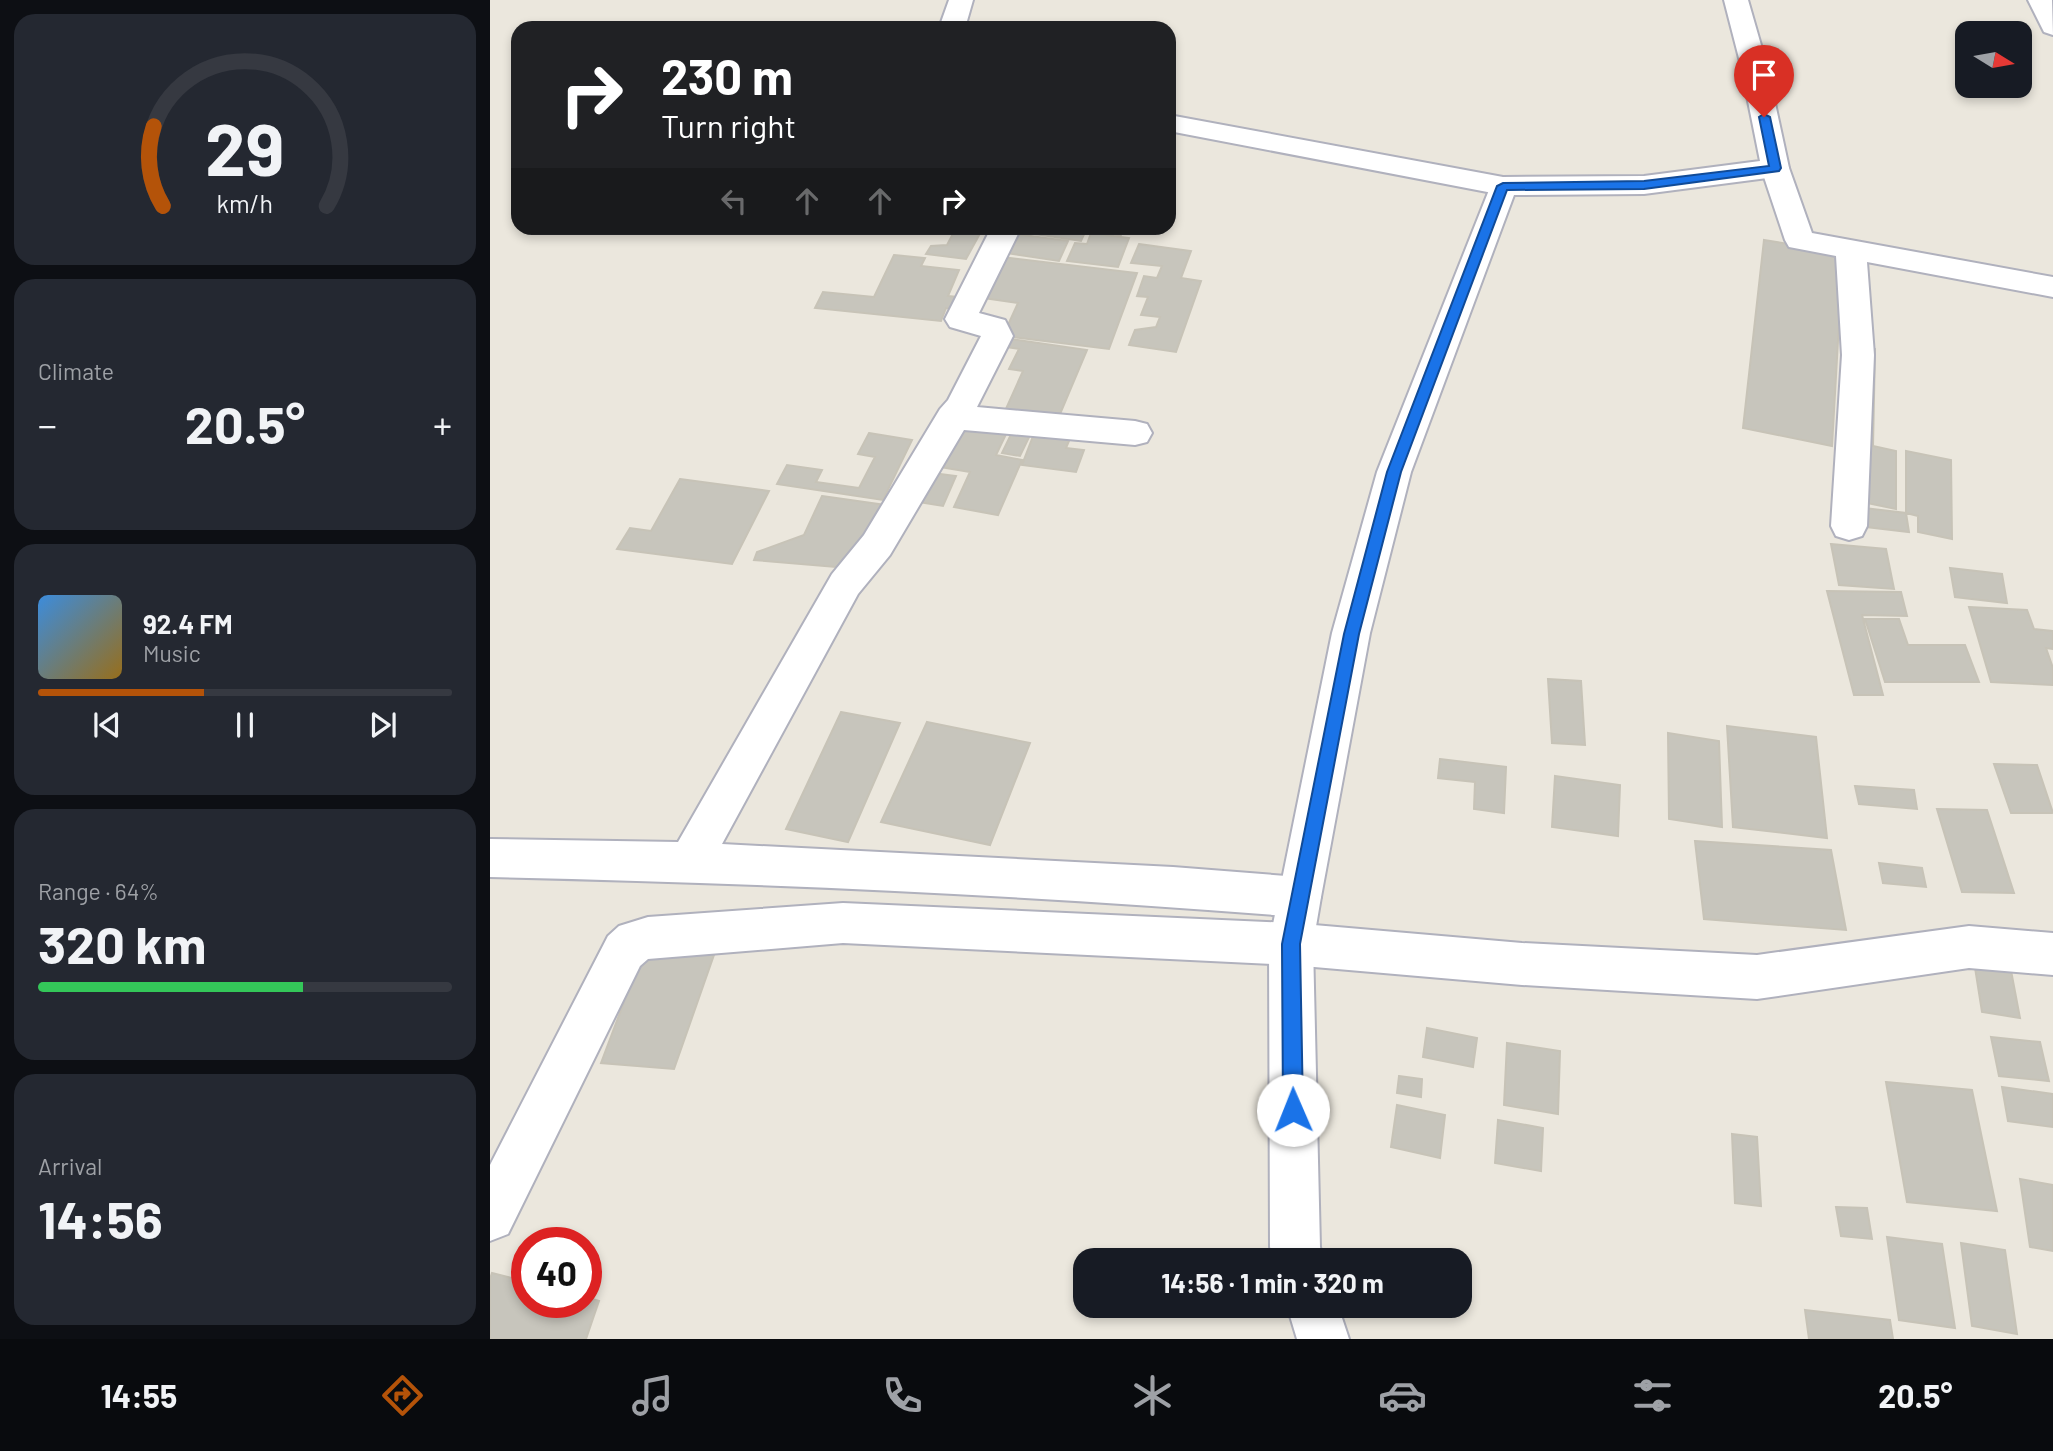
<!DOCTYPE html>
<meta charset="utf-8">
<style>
:root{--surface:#171b24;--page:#242831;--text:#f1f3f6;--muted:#9ea1a6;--line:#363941;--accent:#b45309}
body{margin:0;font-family:Barlow,sans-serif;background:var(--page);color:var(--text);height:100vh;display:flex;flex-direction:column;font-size:26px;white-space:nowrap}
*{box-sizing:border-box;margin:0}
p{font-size:23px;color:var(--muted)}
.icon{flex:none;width:38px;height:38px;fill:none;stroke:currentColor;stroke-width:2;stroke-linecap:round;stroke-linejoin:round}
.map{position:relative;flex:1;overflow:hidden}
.panel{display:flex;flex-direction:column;gap:14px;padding:14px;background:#0d0f14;width:490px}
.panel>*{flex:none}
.guide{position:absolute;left:21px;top:21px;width:665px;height:214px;border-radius:21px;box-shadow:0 4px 10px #0003;background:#202124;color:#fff;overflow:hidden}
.needle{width:46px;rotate:101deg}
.buttons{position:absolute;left:1465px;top:21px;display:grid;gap:14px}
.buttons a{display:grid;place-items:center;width:77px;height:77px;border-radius:14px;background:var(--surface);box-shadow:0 4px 10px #0003;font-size:35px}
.speed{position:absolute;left:21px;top:1227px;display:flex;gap:14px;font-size:35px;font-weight:700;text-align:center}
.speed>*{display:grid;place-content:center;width:91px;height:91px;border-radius:50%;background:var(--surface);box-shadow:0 4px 10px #0003;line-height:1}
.speed .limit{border:10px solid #d22;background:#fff;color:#111}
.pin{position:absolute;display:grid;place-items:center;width:60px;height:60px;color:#fff;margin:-72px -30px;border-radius:50% 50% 50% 0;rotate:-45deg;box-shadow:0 0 7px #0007}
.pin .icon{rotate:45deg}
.me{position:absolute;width:77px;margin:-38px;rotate:359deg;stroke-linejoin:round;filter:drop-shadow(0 0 5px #0008)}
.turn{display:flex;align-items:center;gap:24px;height:147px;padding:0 35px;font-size:32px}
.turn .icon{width:91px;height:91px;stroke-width:2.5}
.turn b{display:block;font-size:49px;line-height:60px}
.lanes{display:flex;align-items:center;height:66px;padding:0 35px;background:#0003;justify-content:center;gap:35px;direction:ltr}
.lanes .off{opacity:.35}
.big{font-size:52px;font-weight:700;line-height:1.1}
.panel .widget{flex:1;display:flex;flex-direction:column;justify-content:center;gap:10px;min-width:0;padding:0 24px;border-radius:21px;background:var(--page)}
.panel .dial{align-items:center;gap:0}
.dial svg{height:182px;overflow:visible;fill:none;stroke:var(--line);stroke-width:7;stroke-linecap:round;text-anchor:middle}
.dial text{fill:var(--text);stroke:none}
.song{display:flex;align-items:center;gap:21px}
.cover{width:84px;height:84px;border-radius:10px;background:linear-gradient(135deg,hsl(210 70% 55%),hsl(40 70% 35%))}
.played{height:7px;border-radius:4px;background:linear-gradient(90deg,var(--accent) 40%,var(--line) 40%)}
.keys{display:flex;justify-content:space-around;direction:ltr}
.heat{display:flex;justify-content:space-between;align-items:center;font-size:38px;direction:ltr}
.charge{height:10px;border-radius:5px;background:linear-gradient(90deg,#34c759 64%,var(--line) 0)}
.trip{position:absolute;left:583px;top:1248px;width:399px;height:70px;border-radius:21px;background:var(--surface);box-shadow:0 4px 10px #0003;font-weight:700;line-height:70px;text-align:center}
.menu{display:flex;height:112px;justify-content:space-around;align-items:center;background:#090b0e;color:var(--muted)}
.menu .icon{width:49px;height:49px}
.menu .active{color:var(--accent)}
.menu b{font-size:32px;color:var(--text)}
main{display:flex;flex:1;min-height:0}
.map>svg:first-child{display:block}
.building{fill:#c7c5bc;stroke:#c7c3b7;stroke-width:2}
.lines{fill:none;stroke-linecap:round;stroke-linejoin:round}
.minor-casing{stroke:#b0b1bd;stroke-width:4}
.tertiary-casing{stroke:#b0b1bd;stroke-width:4}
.minor{fill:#fff;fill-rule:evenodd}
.tertiary{fill:#fff;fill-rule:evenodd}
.route{fill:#1a73e8;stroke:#114b97;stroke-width:2}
</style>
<main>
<section class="panel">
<div class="widget dial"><svg viewBox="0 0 100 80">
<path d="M14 69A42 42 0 1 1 86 69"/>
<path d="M14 69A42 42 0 0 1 10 34" stroke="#b45309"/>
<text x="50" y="56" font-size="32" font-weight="700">29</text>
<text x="50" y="72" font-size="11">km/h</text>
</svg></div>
<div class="widget"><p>Climate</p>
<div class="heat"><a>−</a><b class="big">20.5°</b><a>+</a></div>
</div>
<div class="widget">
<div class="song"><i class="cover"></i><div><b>92.4 FM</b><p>Music</p></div></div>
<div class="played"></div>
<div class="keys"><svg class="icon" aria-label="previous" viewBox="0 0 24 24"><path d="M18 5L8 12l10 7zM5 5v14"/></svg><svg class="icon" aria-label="pause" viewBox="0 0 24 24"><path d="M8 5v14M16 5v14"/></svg><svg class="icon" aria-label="next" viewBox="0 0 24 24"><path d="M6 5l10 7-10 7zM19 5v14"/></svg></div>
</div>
<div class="widget"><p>Range · 64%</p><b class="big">320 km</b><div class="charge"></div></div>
<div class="widget"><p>Arrival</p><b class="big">14:56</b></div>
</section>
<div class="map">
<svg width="1563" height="1339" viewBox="0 0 1563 1339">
<rect width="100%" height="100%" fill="#ebe7dd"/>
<path class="building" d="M466 228H493L476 259 436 254 441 246 457 245Z
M527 228H635L631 235 596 230 591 241 525 231Z
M601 233 639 238 628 267 577 261 585 243 597 244Z
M526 234 578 241 569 261 516 253Z
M1274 240 1353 253 1342 446 1253 428Z
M649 244 701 251 691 278 711 281 686 352 639 345 645 330 666 327 670 317 651 315 658 297 647 296 654 276 667 278 672 266 641 263Z
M404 255 435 258 431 266 469 270 458 296 469 297 464 309 456 308 451 321 325 308 333 292 384 297Z
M512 257 647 273 619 349 513 336 528 303 493 298Z
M513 338 597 350 568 419 515 411 533 371 519 369 529 349 509 346Z
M1385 349 1383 446 1406 451V509L1372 502 1375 350Z
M467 419 519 428 506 455 532 460 508 515 464 507 480 472 444 466Z
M524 428 542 431 530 456 512 453Z
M545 431 581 436 576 448 594 450 586 472 532 465Z
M379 433 422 440 393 500 287 484 297 465 332 470 326 482 369 488 385 457 368 454Z
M1416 451 1461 460 1462 539 1428 532V516L1416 513Z
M435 472 466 476 453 506 422 501Z
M190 479 279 491 242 564 127 549 140 528 161 531Z
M332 496 396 505 358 568 264 560 267 552 314 535Z
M1366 507 1416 513 1419 532 1368 526Z
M1341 544 1396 549 1404 589 1349 585Z
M1460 568 1512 574 1517 603 1465 597Z
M1337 591 1411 592 1417 616 1372 615 1393 695H1364Z
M1479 607 1537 610 1544 629 1563 631V649L1556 648 1563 668V685L1501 682Z
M1375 619H1409L1418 645H1475L1489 682H1395Z
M1058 679 1091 681 1095 745 1062 743Z
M351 712 410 723 358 842 296 829Z
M437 722 540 743 500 845 391 822Z
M1237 726 1326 737 1337 838 1243 827Z
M1178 733 1229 741 1232 827 1179 819Z
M950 759 1016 767 1014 813 984 809 985 782 948 778Z
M1504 764 1547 765 1563 813H1521Z
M1065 776 1130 785 1128 836 1062 827Z
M1365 786 1424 790 1427 809 1369 804Z
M1447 809 1497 810 1524 893 1472 892Z
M1205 841 1341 850 1356 930 1214 919Z
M1389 863 1432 868 1436 887 1393 883Z
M154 949 224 955 184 1069 111 1063Z
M1483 955 1519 960 1530 1018 1492 1012Z
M937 1028 987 1038 983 1067 933 1057Z
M1501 1037 1550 1042 1559 1081 1509 1076Z
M1017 1043 1070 1051 1068 1114 1014 1105Z
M909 1076 932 1079 931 1097 907 1093Z
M1396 1082 1482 1090 1507 1211 1417 1202Z
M1512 1087 1563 1094V1127L1518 1121Z
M907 1105 955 1115 950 1158 901 1147Z
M1008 1120 1053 1128 1051 1171 1005 1163Z
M1242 1134 1267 1137 1271 1206 1245 1203Z
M1530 1179 1563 1185V1251L1540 1247Z
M1346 1207 1377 1208 1382 1239 1351 1236Z
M1397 1237 1452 1244 1465 1328 1409 1320Z
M1471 1243 1515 1250 1527 1334 1482 1326Z
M2 1273 37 1282V1302H96V1297L109 1301 96 1339H0V1279Z
M1315 1310 1400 1320 1403 1339H1319Z"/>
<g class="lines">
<g class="minor-casing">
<path id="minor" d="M459 0H483L475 28H449Z
M1538 0H1562L1563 35 1554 32Z
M679 115 1013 177 1023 180 1027 186 1023 192 1013 195 679 131Z
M1285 159 1295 162 1299 168 1322 233 1563 277V297L1377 262 1384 355 1377 526 1372 536 1359 540 1346 536 1341 526 1352 355 1346 256 1299 247 1295 240 1271 168 1275 162Z
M501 228H531L489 313 515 320 523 336 487 407 645 421 657 424 662 433 657 442 645 445 474 430 400 555 368 594 232 844 683 867 809 877 824 883 831 897 824 911 809 917C540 895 270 883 0 877V839L188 842 342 574 374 535 450 409 458 400 491 336 460 327 455 319Z
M353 903 801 923 1032 943 1267 955 1479 926 1563 933V975L1479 968 1267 999 1032 985 801 965 353 943 158 959 150 966 18 1234 0 1241V1165L118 936 129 926 158 917Z"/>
</g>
<g class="tertiary-casing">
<path id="tertiary" d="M1234 0H1258L1277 66 1299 168 1295 174 1285 177 1154 194 1024 195 921 472 880 633 831 897 823 944 830 1247 834 1260H784L780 1247 779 944 842 633 887 472 1003 180 1013 177 1154 176 1270 161 1251 66Z
M797 1306H848L859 1339H807Z"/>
</g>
<use href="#minor" class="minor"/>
<use href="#tertiary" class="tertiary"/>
</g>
<path class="route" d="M1274 114 1280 117 1291 168 1289 171 1154 189 1017 190 911 472 869 634 810 944 813 1110 810 1116 803 1119 796 1116 793 1110 792 944 854 634 897 472 1007 186 1013 183 1154 181 1279 166 1269 117Z"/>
</svg>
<div class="buttons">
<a><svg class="needle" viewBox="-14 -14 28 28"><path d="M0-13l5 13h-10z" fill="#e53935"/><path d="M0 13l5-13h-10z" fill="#9ea1a6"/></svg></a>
</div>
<div class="speed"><div class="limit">40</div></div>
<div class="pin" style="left:1274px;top:117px;background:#d93025"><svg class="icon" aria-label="arrive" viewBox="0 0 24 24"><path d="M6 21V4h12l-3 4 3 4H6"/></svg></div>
<svg class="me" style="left:803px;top:1110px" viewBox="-20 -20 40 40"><circle r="19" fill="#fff"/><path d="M0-13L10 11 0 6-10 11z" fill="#1a73e8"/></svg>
<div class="trip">14:56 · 1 min · 320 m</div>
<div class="guide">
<div class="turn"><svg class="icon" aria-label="right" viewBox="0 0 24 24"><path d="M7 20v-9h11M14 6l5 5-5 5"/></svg><div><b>230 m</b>Turn right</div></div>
<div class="lanes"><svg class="icon off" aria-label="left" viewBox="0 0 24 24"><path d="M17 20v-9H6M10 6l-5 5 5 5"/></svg><svg class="icon off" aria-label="ahead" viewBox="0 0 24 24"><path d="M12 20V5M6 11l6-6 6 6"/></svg><svg class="icon off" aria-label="ahead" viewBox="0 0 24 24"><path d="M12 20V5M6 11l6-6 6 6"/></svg><svg class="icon" aria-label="right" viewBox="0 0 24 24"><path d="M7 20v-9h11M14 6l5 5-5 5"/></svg></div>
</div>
</div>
</main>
<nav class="menu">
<b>14:55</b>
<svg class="icon active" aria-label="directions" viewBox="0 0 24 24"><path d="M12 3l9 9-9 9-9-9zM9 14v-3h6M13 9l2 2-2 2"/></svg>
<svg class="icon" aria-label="music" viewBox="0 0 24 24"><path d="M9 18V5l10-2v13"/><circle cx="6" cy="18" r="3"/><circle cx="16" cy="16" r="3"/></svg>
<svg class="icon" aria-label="phone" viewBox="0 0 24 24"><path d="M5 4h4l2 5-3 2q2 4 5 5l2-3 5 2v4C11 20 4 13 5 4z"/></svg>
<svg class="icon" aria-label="climate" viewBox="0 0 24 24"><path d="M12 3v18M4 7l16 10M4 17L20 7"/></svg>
<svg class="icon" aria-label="car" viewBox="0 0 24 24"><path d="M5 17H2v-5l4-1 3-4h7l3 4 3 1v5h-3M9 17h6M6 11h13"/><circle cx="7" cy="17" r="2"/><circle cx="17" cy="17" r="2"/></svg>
<svg class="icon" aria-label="filters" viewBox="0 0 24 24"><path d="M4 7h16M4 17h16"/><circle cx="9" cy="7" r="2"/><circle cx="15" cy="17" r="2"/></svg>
<b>20.5°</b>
</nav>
